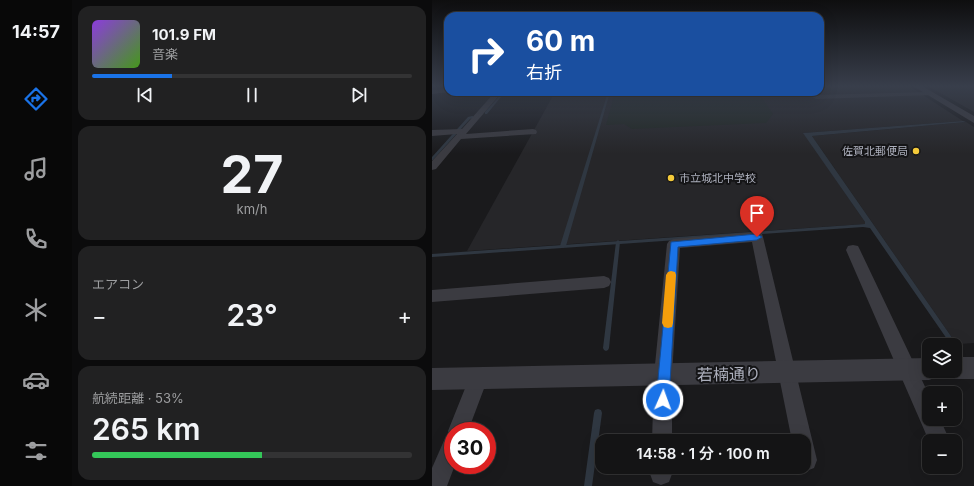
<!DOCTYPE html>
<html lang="ja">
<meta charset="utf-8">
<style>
:root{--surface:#141415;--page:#212122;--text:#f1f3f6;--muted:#9d9ea0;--line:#333334;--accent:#1a73e8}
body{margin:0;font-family:Inter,"Noto Sans JP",sans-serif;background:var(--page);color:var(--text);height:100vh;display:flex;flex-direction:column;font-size:15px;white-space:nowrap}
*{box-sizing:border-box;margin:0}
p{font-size:13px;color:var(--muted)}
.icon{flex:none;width:22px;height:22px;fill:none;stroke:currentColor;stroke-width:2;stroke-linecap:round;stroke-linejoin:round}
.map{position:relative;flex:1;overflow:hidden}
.panel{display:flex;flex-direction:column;gap:6px;padding:6px;background:#0b0b0c;width:360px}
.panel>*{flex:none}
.banner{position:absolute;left:12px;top:12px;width:380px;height:84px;border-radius:12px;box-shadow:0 4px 16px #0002,0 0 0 1px var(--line);background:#1a4fa0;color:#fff;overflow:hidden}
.fabs{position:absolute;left:490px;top:338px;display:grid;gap:8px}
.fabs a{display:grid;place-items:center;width:40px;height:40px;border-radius:8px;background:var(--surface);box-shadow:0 4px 16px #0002,0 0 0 1px var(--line);font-size:20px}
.speed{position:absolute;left:12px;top:422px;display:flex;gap:8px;font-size:20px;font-weight:700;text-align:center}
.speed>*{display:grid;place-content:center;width:52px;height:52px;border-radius:50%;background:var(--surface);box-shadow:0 4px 16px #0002,0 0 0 1px var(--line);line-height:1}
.speed .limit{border:6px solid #d22;background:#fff;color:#111}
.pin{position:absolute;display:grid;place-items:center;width:34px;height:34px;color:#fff;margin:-41px -17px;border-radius:50% 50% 50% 0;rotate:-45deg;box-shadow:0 0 4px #0007}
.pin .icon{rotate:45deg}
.me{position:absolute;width:44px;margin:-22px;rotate:2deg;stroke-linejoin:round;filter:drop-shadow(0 0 3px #0008)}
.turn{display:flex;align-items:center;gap:14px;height:84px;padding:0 16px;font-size:18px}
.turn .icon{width:52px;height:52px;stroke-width:2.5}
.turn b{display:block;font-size:28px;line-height:34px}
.big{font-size:30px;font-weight:600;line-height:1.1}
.panel .widget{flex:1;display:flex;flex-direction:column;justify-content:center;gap:6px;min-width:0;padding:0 14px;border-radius:12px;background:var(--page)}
.panel .dial{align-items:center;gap:0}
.dial b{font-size:52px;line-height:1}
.song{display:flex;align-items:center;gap:12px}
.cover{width:48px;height:48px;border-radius:6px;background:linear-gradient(135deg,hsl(270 70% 55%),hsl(100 70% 35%))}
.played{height:4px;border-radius:2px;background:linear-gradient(90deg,var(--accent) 25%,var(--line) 25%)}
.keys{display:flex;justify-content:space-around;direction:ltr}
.heat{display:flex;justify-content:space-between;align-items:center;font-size:22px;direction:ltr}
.charge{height:6px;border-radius:3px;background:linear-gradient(90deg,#34c759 53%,var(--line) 0)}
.trip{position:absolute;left:163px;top:434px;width:216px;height:40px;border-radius:12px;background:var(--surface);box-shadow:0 4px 16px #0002,0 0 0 1px var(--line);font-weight:600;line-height:40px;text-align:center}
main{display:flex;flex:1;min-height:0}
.dock{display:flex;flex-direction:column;width:72px;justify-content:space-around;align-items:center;background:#080808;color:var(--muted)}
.dock .icon{width:28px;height:28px}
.dock .active{color:var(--accent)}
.dock b{font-size:18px;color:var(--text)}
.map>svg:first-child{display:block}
.built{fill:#262629}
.green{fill:#202722}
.water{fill:#2f3741}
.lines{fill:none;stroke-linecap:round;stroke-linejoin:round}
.stream{fill:#2f3741;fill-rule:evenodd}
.minor{fill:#3b3b41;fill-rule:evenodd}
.tertiary{fill:#3b3b41;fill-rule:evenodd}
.route{fill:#1a73e8;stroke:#114b97}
.slow{fill:#f59e0b}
.poi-dot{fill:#f4ca3a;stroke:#151517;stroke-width:1.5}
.labels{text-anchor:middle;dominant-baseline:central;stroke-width:4;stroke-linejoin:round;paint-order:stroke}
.far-poi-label{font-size:11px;fill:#acafbc;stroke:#151517;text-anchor:end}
.near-street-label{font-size:16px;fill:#acafbc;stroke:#151517}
</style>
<main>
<nav class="dock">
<b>14:57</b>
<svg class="icon active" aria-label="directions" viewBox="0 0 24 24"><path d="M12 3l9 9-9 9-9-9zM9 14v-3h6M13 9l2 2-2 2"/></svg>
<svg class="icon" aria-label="music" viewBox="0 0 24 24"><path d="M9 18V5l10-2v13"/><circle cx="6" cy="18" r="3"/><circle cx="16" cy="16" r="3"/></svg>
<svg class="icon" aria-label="phone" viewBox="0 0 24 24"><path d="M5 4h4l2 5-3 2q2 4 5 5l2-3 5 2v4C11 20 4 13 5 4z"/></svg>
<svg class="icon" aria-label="climate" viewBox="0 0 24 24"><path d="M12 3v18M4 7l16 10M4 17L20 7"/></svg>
<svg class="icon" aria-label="car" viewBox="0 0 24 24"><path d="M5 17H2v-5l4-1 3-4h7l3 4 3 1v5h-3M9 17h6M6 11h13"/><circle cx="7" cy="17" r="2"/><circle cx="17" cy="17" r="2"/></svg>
<svg class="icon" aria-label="filters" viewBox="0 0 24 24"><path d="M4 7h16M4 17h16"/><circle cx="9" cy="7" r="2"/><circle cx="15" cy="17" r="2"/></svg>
</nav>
<section class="panel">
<div class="widget">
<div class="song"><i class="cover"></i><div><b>101.9 FM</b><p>音楽</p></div></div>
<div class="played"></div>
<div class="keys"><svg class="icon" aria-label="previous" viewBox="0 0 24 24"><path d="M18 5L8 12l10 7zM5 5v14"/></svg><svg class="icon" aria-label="pause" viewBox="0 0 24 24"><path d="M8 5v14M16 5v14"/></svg><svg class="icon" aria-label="next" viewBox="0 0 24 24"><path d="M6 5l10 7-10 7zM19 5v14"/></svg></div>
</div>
<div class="widget dial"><b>27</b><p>km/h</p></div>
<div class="widget"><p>エアコン</p>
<div class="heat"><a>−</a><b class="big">23°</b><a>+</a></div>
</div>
<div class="widget"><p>航続距離 · 53%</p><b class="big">265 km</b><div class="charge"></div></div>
</section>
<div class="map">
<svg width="542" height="486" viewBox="0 0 542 486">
<rect width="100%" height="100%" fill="#1a1a1c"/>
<path class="built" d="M388 86H477L531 121 372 133 433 222V224L35 251 123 92H388Z
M496 86H542V112Z
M534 122 542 127V343L527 344 521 339 380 136Z"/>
<path class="green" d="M183 92H326L341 114 334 123 200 129 192 124 174 125Z"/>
<path class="water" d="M531 121 534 122 380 136 521 339H515L438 228 431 227 0 257V254L433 224V222L371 133Z"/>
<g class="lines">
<path class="stream" d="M71 92H73L55 114H53V112Z
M176 92H178L134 246 131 248 128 246Z
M40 116H41V118L38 119 1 160H0V157L36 117Z
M186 240 188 242 177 348 176 350 174 351 172 350 171 348 184 242Z
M166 409 169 410 170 413 160 486H152L162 413 163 410Z"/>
<path class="minor" d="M16 89V92H18L0 94V90Z
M63 92H70L34 134 101 129 104 130 105 132 104 134 29 139 4 169 0 170V161L25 134 0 136V130L30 129Z
M498 92 500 93V95L384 99 380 97 384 95Z
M325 232 330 234 331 237 385 460 382 468 374 471 366 467H372V441H360L320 242 248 248 240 375V441H220L222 375 235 244 237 241 242 239Z
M421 245 426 246 428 250 497 395V419H508L518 441H497L414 250 416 246Z
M172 276 177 278 179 282 177 286 172 288 0 302V290Z
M47 369 54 371 56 378 36 431H21V465H23L15 486H0V468L14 436 17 434 16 431 40 371Z
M218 467H240V474L237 482 229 485 221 482 218 474Z"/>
<path class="tertiary" d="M481 86H490L542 116V123Z
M523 357H542V379H523L515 376 513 371H523Z
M497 358V371H507L505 377 497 380 0 390V368Z"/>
</g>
<linearGradient id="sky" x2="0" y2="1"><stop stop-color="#0e0e0f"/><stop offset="0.56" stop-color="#383e4b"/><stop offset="1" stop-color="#383e4b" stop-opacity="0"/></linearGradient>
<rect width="542" height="154" fill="url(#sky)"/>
<path class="route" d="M325 234 330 237 325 240 246 247 237 400 235 405 231 407 226 405 224 400 239 242Z"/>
<path class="slow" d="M239 271 243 272 244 275 241 323 240 327 236 328 232 327 230 323 234 275 236 272Z"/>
<g class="poi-dot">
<circle cx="484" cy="151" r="4"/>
<circle cx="239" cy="178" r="4"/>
</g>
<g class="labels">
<g class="far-poi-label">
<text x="476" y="151">佐賀北郵便局</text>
<text x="247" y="178" text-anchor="start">市立城北中学校</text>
</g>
<g class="near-street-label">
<text transform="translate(297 374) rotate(-1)">若楠通り</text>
</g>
</g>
</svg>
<div class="fabs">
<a><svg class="icon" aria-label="layers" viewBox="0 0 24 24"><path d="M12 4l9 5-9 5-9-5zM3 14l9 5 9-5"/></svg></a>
<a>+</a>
<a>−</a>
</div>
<div class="speed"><div class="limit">30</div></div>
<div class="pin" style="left:325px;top:237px;background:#d93025"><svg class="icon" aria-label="arrive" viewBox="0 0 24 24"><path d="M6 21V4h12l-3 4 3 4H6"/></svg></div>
<svg class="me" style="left:231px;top:400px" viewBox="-20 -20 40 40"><circle r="17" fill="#1a73e8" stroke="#fff" stroke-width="3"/><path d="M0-11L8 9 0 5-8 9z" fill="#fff"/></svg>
<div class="trip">14:58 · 1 分 · 100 m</div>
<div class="banner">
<div class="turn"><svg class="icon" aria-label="right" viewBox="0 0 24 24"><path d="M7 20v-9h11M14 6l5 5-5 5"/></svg><div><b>60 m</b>右折</div></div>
</div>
</div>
</main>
